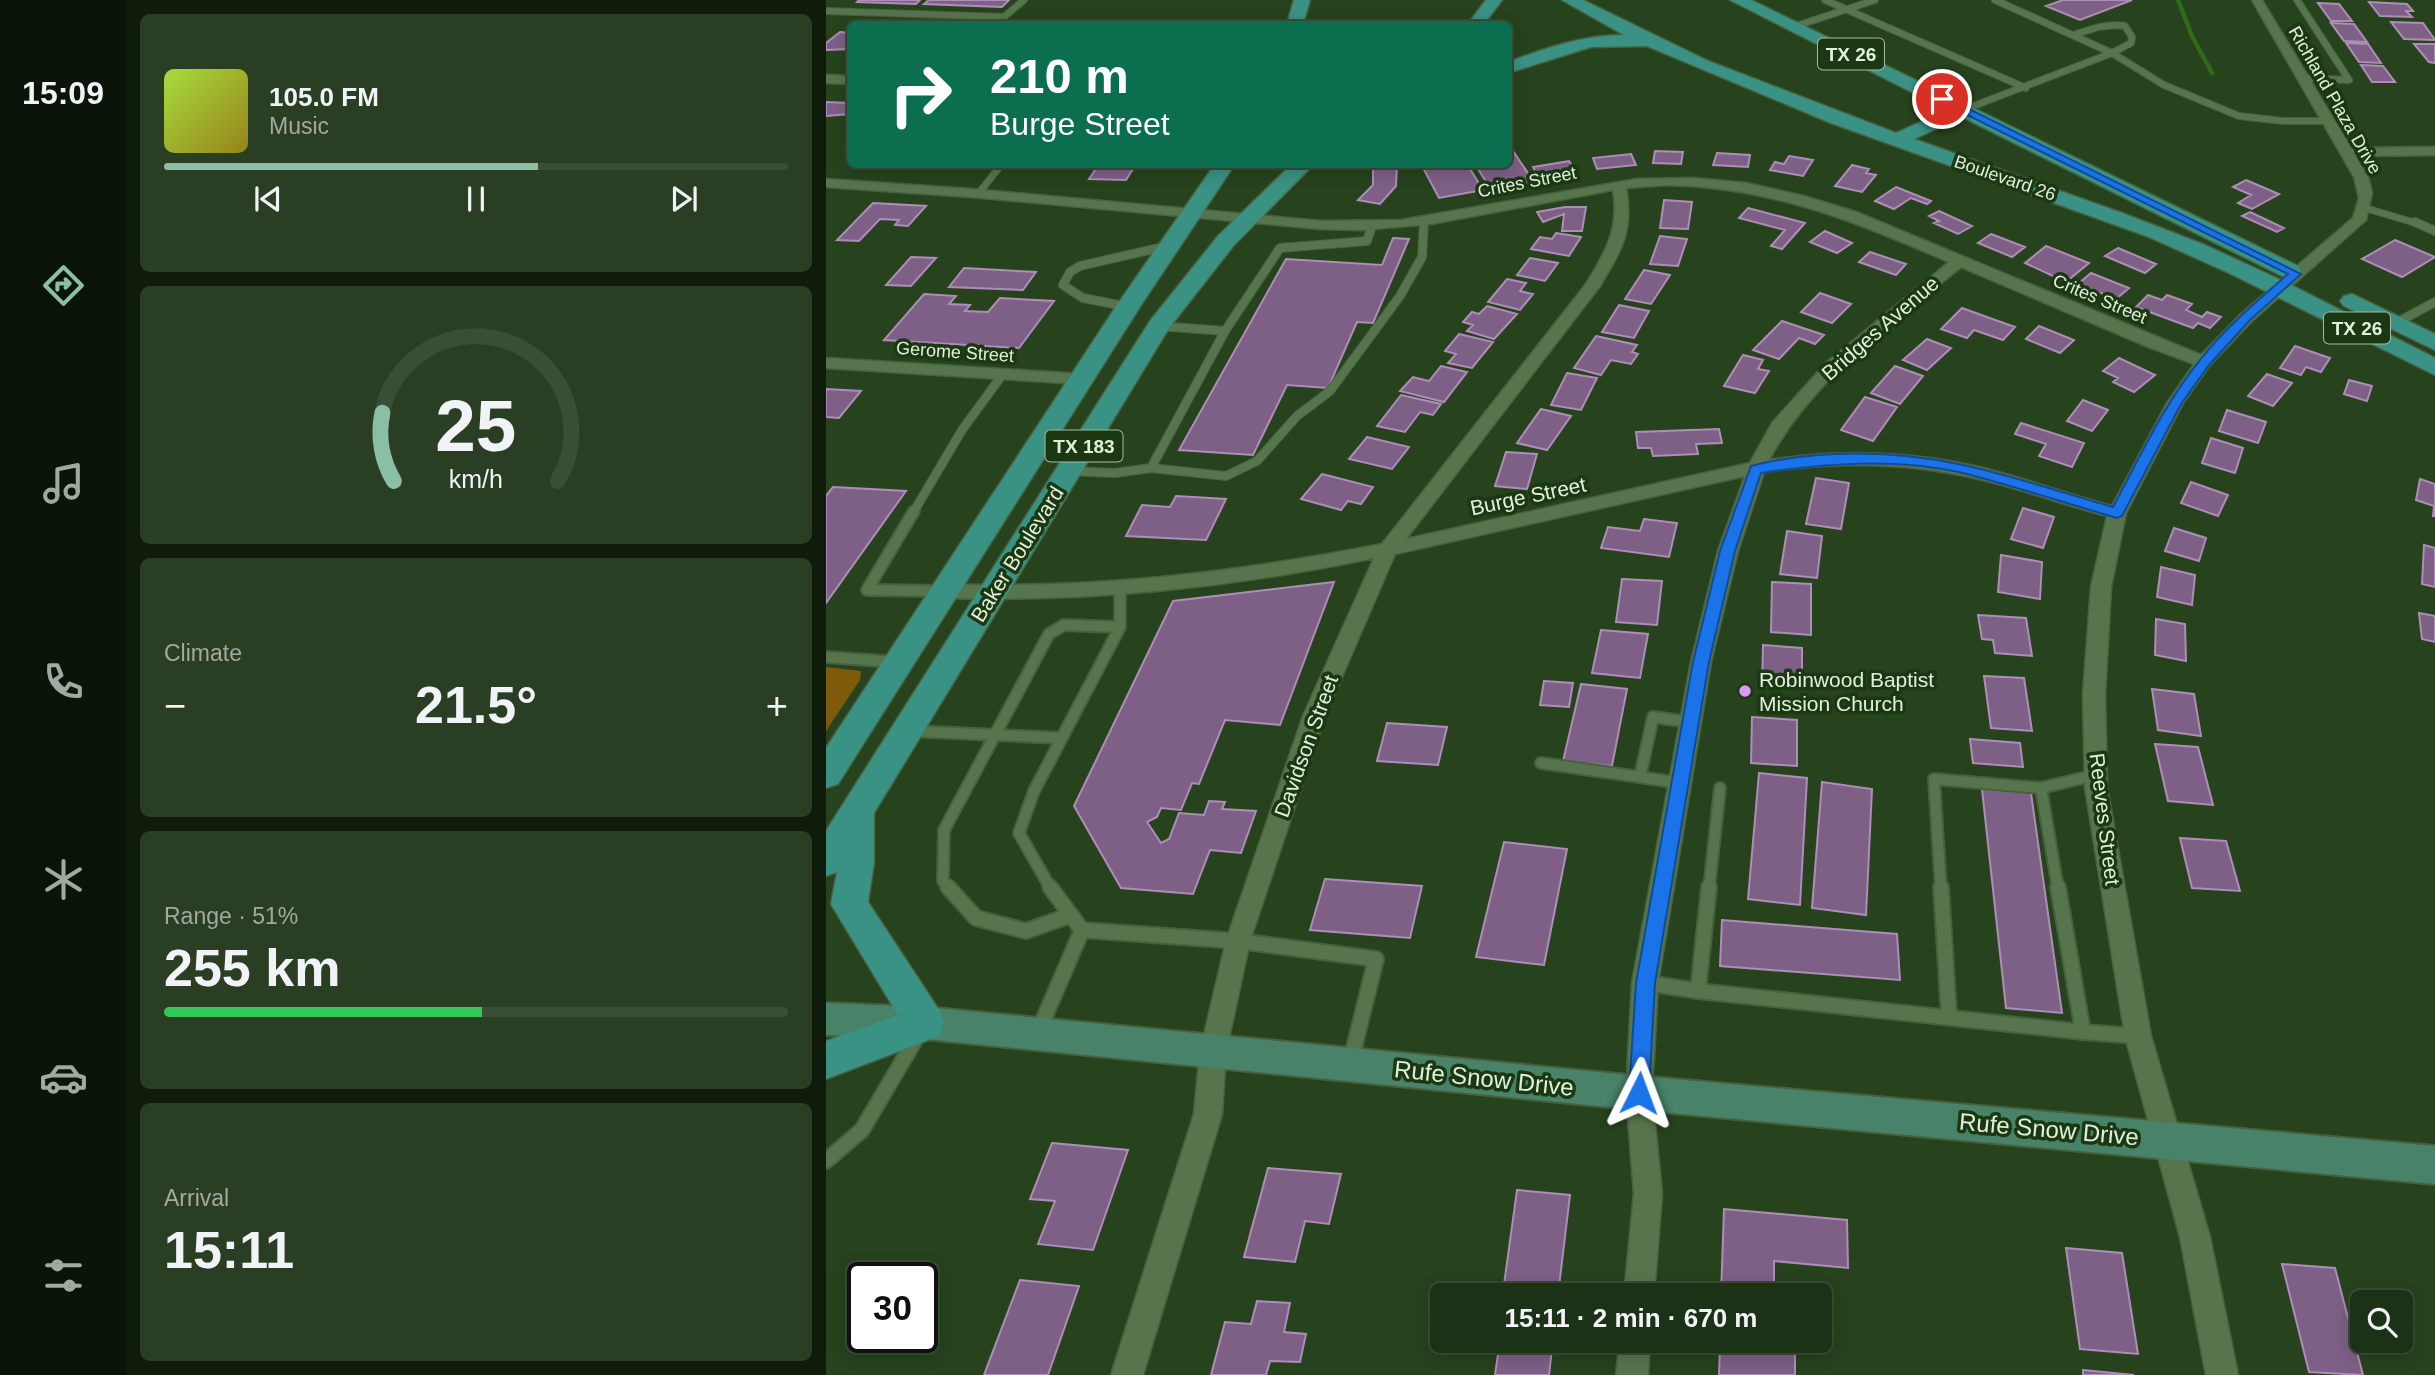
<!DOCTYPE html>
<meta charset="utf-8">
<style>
:root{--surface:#1c3216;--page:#293e23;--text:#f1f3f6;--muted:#a0aaa1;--line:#3a4d35;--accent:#8abfa5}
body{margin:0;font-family:Helvetica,sans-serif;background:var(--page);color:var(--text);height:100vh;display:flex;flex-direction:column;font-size:26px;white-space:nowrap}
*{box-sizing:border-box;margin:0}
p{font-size:23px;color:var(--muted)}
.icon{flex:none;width:38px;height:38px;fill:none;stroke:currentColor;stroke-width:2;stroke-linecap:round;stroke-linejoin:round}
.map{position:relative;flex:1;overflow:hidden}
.side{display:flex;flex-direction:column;gap:14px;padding:14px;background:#0f1c0c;width:700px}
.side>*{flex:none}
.hud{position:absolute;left:21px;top:21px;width:665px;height:147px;border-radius:10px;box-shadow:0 4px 18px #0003,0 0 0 2px var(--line);background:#0b6e4f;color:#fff;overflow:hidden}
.buttons{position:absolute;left:1524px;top:1290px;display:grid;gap:14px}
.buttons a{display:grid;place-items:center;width:63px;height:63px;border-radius:10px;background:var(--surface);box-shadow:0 4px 18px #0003,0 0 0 2px var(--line);font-size:35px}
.speed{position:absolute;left:21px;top:1262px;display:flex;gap:14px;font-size:35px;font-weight:700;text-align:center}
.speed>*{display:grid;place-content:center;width:91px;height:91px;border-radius:50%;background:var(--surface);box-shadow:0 4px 18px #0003,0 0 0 2px var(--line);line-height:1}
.speed .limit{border:4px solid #111;border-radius:10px;background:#fff;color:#111}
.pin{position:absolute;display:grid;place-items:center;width:60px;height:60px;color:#fff;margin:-30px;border:4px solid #fff;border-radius:50%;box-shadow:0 2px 7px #0007}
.me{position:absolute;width:77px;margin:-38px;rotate:3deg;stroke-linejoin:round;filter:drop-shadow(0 0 5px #0008)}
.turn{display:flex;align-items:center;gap:24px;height:147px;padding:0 28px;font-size:32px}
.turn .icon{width:91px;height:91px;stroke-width:2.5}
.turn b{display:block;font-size:49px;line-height:60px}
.big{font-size:52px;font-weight:700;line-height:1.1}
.side .card{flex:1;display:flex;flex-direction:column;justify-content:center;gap:10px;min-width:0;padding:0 24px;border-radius:10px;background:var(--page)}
.side .dial{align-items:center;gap:0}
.dial svg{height:182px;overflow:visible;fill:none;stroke:var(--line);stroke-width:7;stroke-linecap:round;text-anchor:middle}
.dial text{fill:var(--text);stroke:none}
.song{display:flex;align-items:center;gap:21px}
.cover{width:84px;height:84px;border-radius:10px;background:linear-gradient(135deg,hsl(80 70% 55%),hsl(50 70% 35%))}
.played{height:7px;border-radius:4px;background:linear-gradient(90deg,var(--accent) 60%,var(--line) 60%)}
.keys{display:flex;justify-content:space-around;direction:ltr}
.heat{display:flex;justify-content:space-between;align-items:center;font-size:38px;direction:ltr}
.charge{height:10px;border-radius:5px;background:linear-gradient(90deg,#34c759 51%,var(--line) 0)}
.trip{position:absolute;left:604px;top:1283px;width:402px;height:70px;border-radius:10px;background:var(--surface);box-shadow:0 4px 18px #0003,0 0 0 2px var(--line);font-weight:700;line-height:70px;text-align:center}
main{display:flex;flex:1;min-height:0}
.dock{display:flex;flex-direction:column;width:126px;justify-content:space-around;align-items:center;background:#0b1409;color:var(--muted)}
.dock .icon{width:49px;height:49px}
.dock .active{color:var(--accent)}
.dock b{font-size:32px;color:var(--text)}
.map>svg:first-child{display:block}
.green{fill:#805a0b}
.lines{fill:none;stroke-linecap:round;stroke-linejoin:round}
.stream{stroke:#2e6c16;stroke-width:4.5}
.building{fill:#7e5f86;stroke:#ae8db7;stroke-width:2}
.lane-far3-casing{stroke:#47613f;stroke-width:8}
.lane-far2-casing{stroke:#47613f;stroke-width:10}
.lane-far1-casing{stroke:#47613f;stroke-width:14}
.lane-casing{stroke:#47613f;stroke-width:18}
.street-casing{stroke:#47613f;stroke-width:3}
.secondary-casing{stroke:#47613f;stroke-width:4}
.primary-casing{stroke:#47613f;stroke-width:3}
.lane-far3{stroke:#56754d;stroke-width:6}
.lane-far2{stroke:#56754d;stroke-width:8}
.lane-far1{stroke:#56754d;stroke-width:10}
.lane{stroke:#56754d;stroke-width:14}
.street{fill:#56754d;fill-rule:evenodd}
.secondary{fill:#488369;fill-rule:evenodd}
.primary{fill:#3a9285;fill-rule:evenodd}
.route{fill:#1a73e8;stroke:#114b97;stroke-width:2}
.poi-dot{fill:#de98f2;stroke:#1c3813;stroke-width:2.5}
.labels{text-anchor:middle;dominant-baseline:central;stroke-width:7;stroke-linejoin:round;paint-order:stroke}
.far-street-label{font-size:18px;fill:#dff1da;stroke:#1c3813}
.shield{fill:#1c3813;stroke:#a4ba9e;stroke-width:2}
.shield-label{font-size:19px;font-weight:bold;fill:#dff1da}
.street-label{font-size:21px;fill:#dff1da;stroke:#1c3813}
.poi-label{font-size:21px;fill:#dff1da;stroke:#1c3813;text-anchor:start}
.near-street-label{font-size:24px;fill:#dff1da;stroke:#1c3813}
</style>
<main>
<nav class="dock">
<b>15:09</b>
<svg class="icon active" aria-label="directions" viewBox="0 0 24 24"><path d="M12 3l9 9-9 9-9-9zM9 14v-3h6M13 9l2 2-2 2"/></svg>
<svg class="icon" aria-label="music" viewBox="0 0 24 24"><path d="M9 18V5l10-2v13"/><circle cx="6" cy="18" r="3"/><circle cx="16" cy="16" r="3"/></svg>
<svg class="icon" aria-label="phone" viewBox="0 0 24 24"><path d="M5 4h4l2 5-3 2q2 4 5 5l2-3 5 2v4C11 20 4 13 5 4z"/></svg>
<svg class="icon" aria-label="climate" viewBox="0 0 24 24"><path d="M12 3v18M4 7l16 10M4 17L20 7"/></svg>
<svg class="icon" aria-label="car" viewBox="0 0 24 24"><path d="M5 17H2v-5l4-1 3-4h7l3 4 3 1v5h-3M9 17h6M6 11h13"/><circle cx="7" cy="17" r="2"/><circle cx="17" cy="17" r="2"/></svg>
<svg class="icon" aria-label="filters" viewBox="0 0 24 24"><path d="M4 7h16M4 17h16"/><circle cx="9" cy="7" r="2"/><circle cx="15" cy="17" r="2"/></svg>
</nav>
<section class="side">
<div class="card">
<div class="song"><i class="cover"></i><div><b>105.0 FM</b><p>Music</p></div></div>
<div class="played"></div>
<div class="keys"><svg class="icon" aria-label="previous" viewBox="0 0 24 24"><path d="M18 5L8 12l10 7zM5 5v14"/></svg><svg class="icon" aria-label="pause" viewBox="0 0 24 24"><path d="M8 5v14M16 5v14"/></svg><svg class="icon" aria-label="next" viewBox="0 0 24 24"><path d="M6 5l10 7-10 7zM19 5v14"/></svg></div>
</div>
<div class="card dial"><svg viewBox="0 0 100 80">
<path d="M14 69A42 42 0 1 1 86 69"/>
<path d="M14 69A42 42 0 0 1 9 39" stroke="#8abfa5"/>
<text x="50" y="56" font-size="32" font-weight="700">25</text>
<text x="50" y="72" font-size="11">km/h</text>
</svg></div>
<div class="card"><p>Climate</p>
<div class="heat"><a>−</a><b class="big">21.5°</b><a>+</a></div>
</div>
<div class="card"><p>Range · 51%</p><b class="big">255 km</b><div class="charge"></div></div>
<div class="card"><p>Arrival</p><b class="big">15:11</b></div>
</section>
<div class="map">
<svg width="1609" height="1375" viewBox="0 0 1609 1375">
<rect width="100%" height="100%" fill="#26431d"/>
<path class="green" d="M0 667 35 671 34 680 0 731Z"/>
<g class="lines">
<path class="stream" d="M1352 0 1366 36 1386 73"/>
</g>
<path class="building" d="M33 0H94L90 4 31 2Z
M103 0H183L176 7 98 4Z
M1237 0H1306L1254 20 1220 6Z
M1543 2 1581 4 1587 11H1580L1586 17 1554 16Z
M1492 3 1513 4 1526 21H1505Z
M1565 22 1597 23 1609 40 1578 39Z
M1505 23 1528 24 1541 42 1518 41Z
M14 32 24 33V49L0 50V43Z
M1520 43 1542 44 1555 63 1533 62Z
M1588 44H1609V63L1603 62Z
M1535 65 1557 66 1569 82H1546Z
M0 102 24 103V114L0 116Z
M682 148H685L708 182 665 190 649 164H682Z
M829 151 857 152 855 164 827 163Z
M891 153 924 155 922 167 887 165Z
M805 154 810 165 771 169 767 158Z
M963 156 987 160 977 176 944 170 949 162 958 164Z
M743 161 750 172 713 178 707 167Z
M273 164H310L300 180 263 179Z
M547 164H571L570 186 554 204 532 200 547 185Z
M595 164H641L657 190 613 198Z
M1026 165 1043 169 1040 173 1050 175 1036 192 1009 186Z
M1420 180 1453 194 1426 209 1412 203 1425 195 1407 187Z
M1070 187 1105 201 1101 204 1085 198 1068 209 1049 201Z
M838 200 866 202 862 229 834 228Z
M47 203 100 206 82 226 69 225 73 220 54 219 33 241 11 240Z
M739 207H760L756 231H736L738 214 717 222 711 212Z
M922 208 979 223 956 249 945 246 959 230 913 218Z
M1113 211 1146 226 1132 234 1108 223 1113 221 1103 216Z
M1424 212 1458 228 1451 232 1416 216Z
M999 231 1026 243 1011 253 984 242Z
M730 233 755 237 743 256 705 249 714 237 726 239Z
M1165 234 1199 247 1186 257 1152 243Z
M834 236 861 239 852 266 824 264Z
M567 238 583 239 547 323 531 322 502 388 461 385 427 455 353 450 460 259 556 265Z
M1569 240 1609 257 1576 277 1536 259Z
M1220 246 1263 263 1240 282 1199 263Z
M1292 248 1330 264 1319 273 1279 256Z
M1044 252 1080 264 1070 275 1033 262Z
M85 257 110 258 85 286 60 285Z
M704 258 732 263 719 281 691 275Z
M138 268 210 272 197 290 123 287Z
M818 270 844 275 825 304 799 299Z
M1265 273 1303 288 1290 299 1252 284Z
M681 279 700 283 694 291 707 294 694 310 662 302Z
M994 293 1025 304 1006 323 975 312Z
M98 294 130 296 123 304 144 305 139 311 162 312 174 298 228 301 193 348 58 340Z
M1322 295 1336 300 1341 295 1366 304 1360 310 1376 317 1381 312 1395 317 1384 328 1372 323 1367 328 1310 307Z
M793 305 823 311 808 338 776 332Z
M661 306 691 314 668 339 641 331 647 325 637 322 646 312 653 314Z
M1136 308 1172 321 1189 327 1177 340 1148 330 1141 338 1115 329Z
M956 321 998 335 989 344 973 338 953 359 927 350Z
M1213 326 1248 340 1234 353 1200 339Z
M633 334 667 342 646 368 622 363 630 354 619 351Z
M770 336 811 345 806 352 812 354 805 364 785 360 775 375 748 368Z
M1101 339 1125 348 1101 370 1077 360Z
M1469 346 1504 358 1495 372 1480 367 1475 375 1454 368Z
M917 355 937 360 932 369 943 371 929 393 898 386Z
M1293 358 1329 375 1308 392 1287 382 1292 378 1277 371Z
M615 366 641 372 618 402 574 391 587 377 603 381Z
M1069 366 1097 376 1074 404 1045 393Z
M741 373 771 378 755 410 725 405Z
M1441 374 1466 383 1447 406 1422 396Z
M1523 380 1546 386 1541 401 1518 394Z
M0 389 35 391 13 418 0 417Z
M575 395 615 404 607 415 594 412 579 432 551 426Z
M1039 397 1071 407 1047 441 1015 430Z
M1257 400 1282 410 1266 431 1241 421Z
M715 409 745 416 721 450 691 443Z
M1401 410 1440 422 1432 443 1393 431Z
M1195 423 1258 443 1246 467 1213 456 1220 444 1189 434Z
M893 429 896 443 870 444 872 454 827 456 825 448H812L810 432Z
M541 437 583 447 566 469 523 459Z
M1385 438 1417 448 1409 473 1376 463Z
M680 452 711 454 701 489 669 486Z
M496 474 547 487 535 504 522 501 515 510 475 499Z
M990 478 1023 483 1015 529 980 524Z
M1594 479 1609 484V516H1607L1608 506 1590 500Z
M1365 482 1402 495 1392 516 1355 503Z
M7 487 80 491 0 603V496Z
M350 496 400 499 380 540 300 536 316 505 344 507Z
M1197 508 1228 517 1217 548 1185 539Z
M818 519 851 523 843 557 775 548 782 527 814 531Z
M1348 528 1380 538 1373 561 1339 551Z
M961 531 996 536 991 578 954 574Z
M1598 545 1609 548V587L1596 584Z
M1175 555 1216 562 1214 599 1172 592Z
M1335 567 1369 575 1366 605 1331 597Z
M796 579 836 581 831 625 790 622Z
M508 582 454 725 399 720 373 784 366 783 355 810 335 808 331 817 321 822 335 843 343 839 353 813 378 815 383 801 399 802 396 809 430 811 415 853 384 850 367 894 295 888 248 806 347 601Z
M946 582 985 584V635L945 632Z
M1593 613 1609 616V642L1596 639Z
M1152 615 1200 618 1206 656 1169 653 1167 640 1156 639Z
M1330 619 1359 624 1360 661 1329 655Z
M775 630 822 634 814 678 766 673Z
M937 645 976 648V689L936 686Z
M1158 676 1198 678 1206 731 1165 728Z
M718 681 747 683 743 707 714 705Z
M755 684 801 689 786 766 737 761Z
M1326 689 1368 694 1375 736 1332 730Z
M926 717 971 720V766L925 763Z
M561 723 621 727 612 765 551 761Z
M1144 739 1194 743 1197 767 1147 763Z
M1329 744 1372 747 1387 805 1342 801Z
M933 773 981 778 974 905 922 899Z
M996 782 1046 789 1040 915 986 908Z
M1156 789 1205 793 1236 1013 1180 1008Z
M1354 838 1400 841 1414 891 1366 888Z
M678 842 741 849 718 965 650 957Z
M499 879 596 886 584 938 484 930Z
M896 920 1071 934 1074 980 894 966Z
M226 1143 302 1150 267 1250 212 1244 229 1201 204 1199Z
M442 1168 515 1174 503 1224 479 1221 469 1262 418 1257Z
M691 1190 744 1195 732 1295 677 1292Z
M898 1209 1021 1220 1022 1268 948 1261V1295H895Z
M1240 1248 1296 1253 1312 1354 1254 1349Z
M1456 1264 1509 1268 1537 1375 1483 1372Z
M194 1280 253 1286 222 1375H158Z
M431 1301 464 1303 458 1332 480 1334 474 1362 444 1361 440 1375H385L399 1322 425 1324Z
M674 1340H727L723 1375H669Z
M894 1347 969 1354V1375H893Z
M1257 1370 1308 1375H1257Z"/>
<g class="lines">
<g class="lane-far3-casing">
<path id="lane-far3" d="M999 0 1200 88
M1169 0 1286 53 1338 85 1413 116 1457 121H1502
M1471 0 1523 80 1477 78
M0 11 178 17 198 0
M967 27 1049 0
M1137 110 1286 53 1305 43 1306 37 1299 26C1281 23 1265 29 1248 35
M152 194 176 164
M1539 208 1593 224
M598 224V221"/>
</g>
<g class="lane-far2-casing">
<path id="lane-far2" d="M1589 222 1609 231
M303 307 257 298 237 285 244 272 254 266 341 246
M1570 323 1609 302
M332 326 399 331
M325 468 399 331 454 248 541 241 546 226
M242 471 289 473 325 468 400 476 431 461 471 416 504 391 574 296 596 257 598 222
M87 513 136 430 177 374"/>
</g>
<g class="lane-far1-casing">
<path id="lane-far1" d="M88 511 41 590 117 591
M0 657 69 662
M85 731 236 738
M715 763 814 777
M853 783 814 777 827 717 864 722
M1215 788 1232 889
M124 889 117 881 118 830 223 634 238 625 294 627
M225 889 193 833 208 791 294 627V588
M883 889 894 788
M1115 889 1108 779 1215 788 1269 775"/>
</g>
<g class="lane-casing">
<path id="lane" d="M122 887 150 918 200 931 245 915
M224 887 256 930 412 941 550 959 525 1060
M1115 887 1123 1016
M821 983 872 991 1257 1032 1232 887
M872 991 883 887
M213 1030 256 930
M1257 1032 1312 1036
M0 1161 36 1130 92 1035"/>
</g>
<g class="street-casing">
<path id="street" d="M1426 0H1436L1525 148 1609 147V155L1529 156 1542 177 1546 193 1540 220 1426 321 1384 365 1357 403 1300 513 1285 587 1279 695 1281 787 1325 1036 1384 1237 1412 1375H1380L1354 1237 1299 1036 1259 787 1257 695 1265 587 1281 516C1239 505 1199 490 1157 480 1084 462 1011 461 938 472L912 551 885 662 832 983 826 1093 836 1194 828 1295H798L808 1194 800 1093 806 983 865 662 892 551 919 476 569 554 499 716 424 941 400 1052 396 1114 317 1375H285L368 1114 374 1052 400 941 477 716 548 558C403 588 266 602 117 598L110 596 107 591 110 586 117 584C270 589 406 573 556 544L760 284C779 253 794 228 787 190L605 224 535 230 495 229 145 197 0 187V179L145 189 495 221 575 220 811 179 866 178 920 183 978 196 1030 212 1375 355 1414 315 1527 218 1533 198 1528 177ZM839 185C947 187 1025 220 1123 262L1000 363 946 423 924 463 580 539 774 286C795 251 808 231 800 188ZM1135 267 1320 346 1368 364 1341 403 1286 506C1242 494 1200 479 1157 468 1086 451 1015 449 943 460 986 379 1065 325 1135 267Z
M0 75 24 76V84L0 83Z
M0 358 256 374 264 379 256 384 0 368Z
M794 1340H824L822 1375H790Z"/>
</g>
<g class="secondary-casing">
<path id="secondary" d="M0 1003 99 1007 813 1076 1609 1146V1184L813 1110 99 1039 0 1035Z"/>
</g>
<g class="primary-casing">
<path id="primary" d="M468 0H484L477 24H461Z
M660 0H676L658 24H642Z
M736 0H757L882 61 1070 133 1121 110 904 0H925L1472 266 1475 271 1472 276H1456L1136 117 1088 139 1296 213 1379 245 1459 282 1609 358V375L1403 273 1323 237 1005 123 821 46 765 47 682 73V62C720 48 757 35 798 35Z
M389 164H409L317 302 12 784 0 788V748L293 302Z
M466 164H488L408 245 343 328 48 813V862L42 902 113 1010 118 1023 113 1036 0 1079V1041L72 1015 5 904 11 872 0 876V831L324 321 392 236Z
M1526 294 1609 334V350L1518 306 1514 301 1518 296Z"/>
</g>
<use href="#lane-far3" class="lane-far3"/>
<use href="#lane-far2" class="lane-far2"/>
<use href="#lane-far1" class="lane-far1"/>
<use href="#lane" class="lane"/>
<use href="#street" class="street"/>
<use href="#secondary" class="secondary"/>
<use href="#primary" class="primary"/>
</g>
<path class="route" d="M1113 97H1119L1475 274 1424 320 1383 365 1355 404 1296 516 1291 518C1239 503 1188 486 1137 473 1070 458 1001 463 935 473L909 551 883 662 829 983 823 1093 820 1100 813 1103 806 1100 803 1093 810 983 867 662 894 551 925 466C991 449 1070 450 1137 465 1188 476 1237 493 1287 507 1314 457 1338 404 1374 360 1399 328 1431 301 1462 274L1113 101Z"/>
<circle class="poi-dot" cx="919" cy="691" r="7"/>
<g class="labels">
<g class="far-street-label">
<text transform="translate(1509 100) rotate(60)">Richland Plaza Drive</text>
<text transform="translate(1179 178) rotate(19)">Boulevard 26</text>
<text transform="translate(701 182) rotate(-11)">Crites Street</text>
<text transform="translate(1274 299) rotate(23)">Crites Street</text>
<text transform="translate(129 352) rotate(4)">Gerome Street</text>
</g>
<g class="shield">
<rect x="992" y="38.5" width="66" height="31" rx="5"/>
<rect x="1498" y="312.5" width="66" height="31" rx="5"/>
<rect x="219.5" y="430.5" width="77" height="31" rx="5"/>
</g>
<g class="shield-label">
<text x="1025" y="54">TX 26</text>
<text x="1531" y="328">TX 26</text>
<text x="258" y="446">TX 183</text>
</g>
<g class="street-label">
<text transform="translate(1054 328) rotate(-41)">Bridges Avenue</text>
<text transform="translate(702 496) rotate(-12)">Burge Street</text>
<text transform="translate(191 554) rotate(-58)">Baker Boulevard</text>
<text transform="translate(480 746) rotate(-70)">Davidson Street</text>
<text transform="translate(1279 819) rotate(83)">Reeves Street</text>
</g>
<g class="poi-label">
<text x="933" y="679">Robinwood Baptist<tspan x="933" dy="24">Mission Church</tspan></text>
</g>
<g class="near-street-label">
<text transform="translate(658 1078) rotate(6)">Rufe Snow Drive</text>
<text transform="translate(1223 1129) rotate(5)">Rufe Snow Drive</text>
</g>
</g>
</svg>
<div class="buttons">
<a><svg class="icon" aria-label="search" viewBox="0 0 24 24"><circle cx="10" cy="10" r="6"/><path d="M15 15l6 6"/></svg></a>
</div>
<div class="speed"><div class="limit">30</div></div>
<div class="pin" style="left:1116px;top:99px;background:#d93025"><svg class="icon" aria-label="arrive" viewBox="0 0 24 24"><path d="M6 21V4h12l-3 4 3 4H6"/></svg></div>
<svg class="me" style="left:813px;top:1093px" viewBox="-20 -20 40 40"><path d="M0-17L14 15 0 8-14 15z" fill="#1a73e8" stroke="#fff" stroke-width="4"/></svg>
<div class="trip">15:11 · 2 min · 670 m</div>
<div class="hud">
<div class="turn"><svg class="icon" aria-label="right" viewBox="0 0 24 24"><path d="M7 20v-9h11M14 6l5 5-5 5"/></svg><div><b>210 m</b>Burge Street</div></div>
</div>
</div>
</main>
